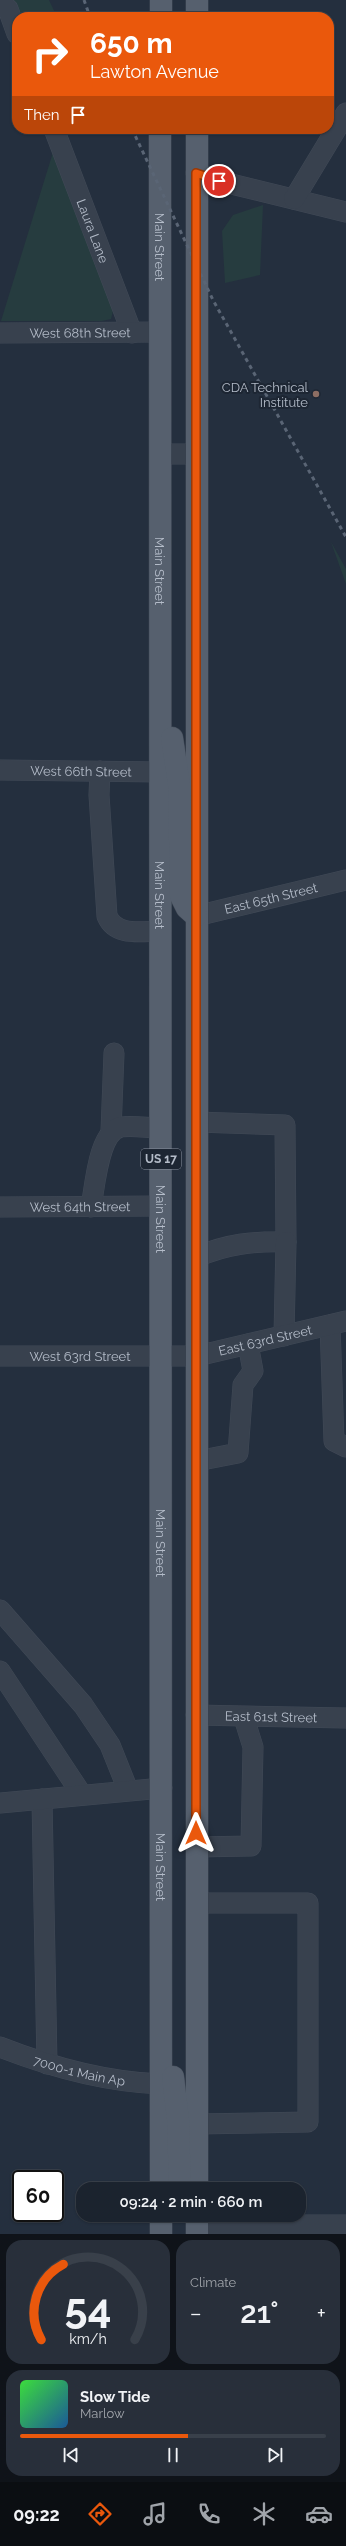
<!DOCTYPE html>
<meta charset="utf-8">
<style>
:root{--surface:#1b232e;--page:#282f3a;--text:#f1f3f6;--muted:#a0a4aa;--line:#39404a;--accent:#ea580c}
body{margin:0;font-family:Raleway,sans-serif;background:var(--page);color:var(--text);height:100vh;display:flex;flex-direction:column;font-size:15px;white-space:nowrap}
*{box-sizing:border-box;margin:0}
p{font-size:13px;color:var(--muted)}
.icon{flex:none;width:22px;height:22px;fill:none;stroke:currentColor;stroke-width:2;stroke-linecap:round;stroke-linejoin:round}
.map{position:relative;height:2234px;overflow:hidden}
.details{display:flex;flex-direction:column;gap:6px;padding:6px;background:#0f1319;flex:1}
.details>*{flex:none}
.banner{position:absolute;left:12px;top:12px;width:322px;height:122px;border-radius:16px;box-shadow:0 1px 3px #0004,0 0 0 1px var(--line);background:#ea580c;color:#fff;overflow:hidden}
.speed{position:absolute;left:12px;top:2170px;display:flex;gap:8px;font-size:20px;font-weight:700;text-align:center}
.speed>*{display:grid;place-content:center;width:52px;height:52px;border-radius:50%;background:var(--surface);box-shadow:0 1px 3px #0004,0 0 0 1px var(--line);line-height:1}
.speed .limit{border:2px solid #111;border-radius:6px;background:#fff;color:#111}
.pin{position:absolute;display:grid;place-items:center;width:34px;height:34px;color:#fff;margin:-17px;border:2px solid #fff;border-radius:50%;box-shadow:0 1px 4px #0007}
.me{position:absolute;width:44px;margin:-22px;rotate:0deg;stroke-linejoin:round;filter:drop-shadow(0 0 3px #0008)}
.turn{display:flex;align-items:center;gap:14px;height:84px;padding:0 12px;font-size:18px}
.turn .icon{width:52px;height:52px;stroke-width:2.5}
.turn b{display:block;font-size:28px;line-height:34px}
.then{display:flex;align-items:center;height:38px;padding:0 12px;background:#0003;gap:8px;font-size:15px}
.big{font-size:30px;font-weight:600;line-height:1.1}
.details .tile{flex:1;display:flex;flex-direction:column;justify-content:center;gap:6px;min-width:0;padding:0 14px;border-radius:16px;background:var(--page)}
.details .dial{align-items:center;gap:0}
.dial svg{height:104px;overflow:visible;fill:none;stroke:var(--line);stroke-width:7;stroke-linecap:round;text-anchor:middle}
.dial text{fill:var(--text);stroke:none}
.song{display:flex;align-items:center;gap:12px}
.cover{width:48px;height:48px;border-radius:6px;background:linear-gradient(135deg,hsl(120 70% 55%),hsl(210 70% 35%))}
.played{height:4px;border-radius:2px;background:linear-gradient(90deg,var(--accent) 55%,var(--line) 55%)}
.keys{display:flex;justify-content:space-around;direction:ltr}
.heat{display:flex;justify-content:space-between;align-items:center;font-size:22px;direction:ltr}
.details .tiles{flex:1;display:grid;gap:6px;grid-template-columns:1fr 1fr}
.tile:last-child{grid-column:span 2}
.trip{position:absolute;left:76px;top:2182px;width:230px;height:40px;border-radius:16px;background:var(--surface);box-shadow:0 1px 3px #0004,0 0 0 1px var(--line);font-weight:600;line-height:40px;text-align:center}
.tab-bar{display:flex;height:64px;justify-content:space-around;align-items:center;background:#0b0e12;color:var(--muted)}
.tab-bar .icon{width:28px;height:28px}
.tab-bar .current{color:var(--accent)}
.tab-bar b{font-size:18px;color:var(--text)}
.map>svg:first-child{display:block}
.green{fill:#263c3f}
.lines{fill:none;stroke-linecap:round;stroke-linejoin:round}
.minor-casing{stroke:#414a57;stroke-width:21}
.major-casing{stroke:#414a57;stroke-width:23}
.minor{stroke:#38414e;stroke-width:20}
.major{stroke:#56606e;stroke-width:22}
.rail{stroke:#5a6575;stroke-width:3;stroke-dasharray:4 4;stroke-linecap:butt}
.route-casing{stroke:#983908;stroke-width:10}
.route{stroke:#ea580c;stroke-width:7}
.education-dot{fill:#8d6e63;stroke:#1d2633;stroke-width:1.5}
.labels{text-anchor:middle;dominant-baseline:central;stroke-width:4;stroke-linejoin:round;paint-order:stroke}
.shield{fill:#1d2633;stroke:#878f9c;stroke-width:1}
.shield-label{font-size:12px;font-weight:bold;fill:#b4bcc9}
.street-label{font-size:13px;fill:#b4bcc9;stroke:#1d2633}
.poi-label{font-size:13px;fill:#b4bcc9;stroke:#1d2633;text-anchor:end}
</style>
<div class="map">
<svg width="346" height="2234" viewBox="0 0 346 2234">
<rect width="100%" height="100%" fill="#242f3e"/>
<path class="green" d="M13 0H49L57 17H20Z
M54 149 115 303 111 319 102 321H1Z
M263 205 260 275 225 283 222 231 233 215Z
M331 542 346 569V584Z"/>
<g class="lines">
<g class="minor-casing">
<g id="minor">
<path d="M0 3 8 9 17 34"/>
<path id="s1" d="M54 129 132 333"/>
<path d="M196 173 219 181 346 212"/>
<path d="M294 199 346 113"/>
<path id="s2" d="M0 333 160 332"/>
<path d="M160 454H196"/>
<path id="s3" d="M0 770 161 772"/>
<path d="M100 771 99 795 107 916C116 937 141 931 161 931"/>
<path id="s4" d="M196 916 346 880"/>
<path d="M197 1122 285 1125 286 1242C254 1241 226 1244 197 1257"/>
<path d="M111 1131 114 1053"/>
<path id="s5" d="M0 1207 161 1206"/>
<path d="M91 1207C95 1187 98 1132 121 1127 133 1125 148 1128 161 1128"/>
<path d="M330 1325 334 1441 346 1447"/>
<path d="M284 1336 286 1242"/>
<path id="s6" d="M0 1356H197L346 1321"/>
<path d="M197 1461 238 1453 243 1385 253 1371 248 1344"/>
<path d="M0 1610 83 1705 110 1745 128 1790"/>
<path d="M0 1671 82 1795"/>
<path id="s7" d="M196 1715 346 1718"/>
<path d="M42 1799 47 2064"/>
<path d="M0 1803 162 1788"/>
<path d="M196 1847 251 1846 253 1747 244 1718"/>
<path d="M197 1903H308V2122L197 2124"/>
<path id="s8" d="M0 2047C51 2067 106 2082 161 2084"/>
<path d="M197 2225H346"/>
</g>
</g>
<g class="major-casing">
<g id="major">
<path d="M161 17V0"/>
<path d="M197 17V0"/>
<path id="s9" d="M160 129 161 2189"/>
<path d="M197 129V2189"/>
<path d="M172 738 179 784 181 896 187 908 196 916"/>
<path d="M173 2077 178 2119 180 2189"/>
<path d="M161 2215V2234"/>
<path d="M197 2215V2234"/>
</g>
</g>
<use href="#minor" class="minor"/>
<use href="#major" class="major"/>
<path class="rail" d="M84 0 90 17
M132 129 213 300 346 537"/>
</g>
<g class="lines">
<g class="route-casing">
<path id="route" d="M196 1833V173L219 181"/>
</g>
<use href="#route" class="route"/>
</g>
<circle class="education-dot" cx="316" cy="394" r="4"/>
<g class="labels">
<rect class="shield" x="141" y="1149" width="40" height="20" rx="3"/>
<g class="shield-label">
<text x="161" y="1159">US 17</text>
</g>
<g class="street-label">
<text stroke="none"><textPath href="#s1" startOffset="109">Laura Lane</textPath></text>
<text stroke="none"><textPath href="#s9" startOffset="118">Main Street</textPath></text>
<text stroke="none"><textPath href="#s2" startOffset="80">West 68th Street</textPath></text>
<text stroke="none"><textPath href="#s9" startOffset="442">Main Street</textPath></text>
<text stroke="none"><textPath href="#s3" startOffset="81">West 66th Street</textPath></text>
<text stroke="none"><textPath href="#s9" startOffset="766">Main Street</textPath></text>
<text stroke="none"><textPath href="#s4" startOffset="77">East 65th Street</textPath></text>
<text stroke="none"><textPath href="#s5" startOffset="80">West 64th Street</textPath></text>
<text stroke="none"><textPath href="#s9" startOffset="1090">Main Street</textPath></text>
<text stroke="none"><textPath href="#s6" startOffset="267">East 63rd Street</textPath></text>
<text stroke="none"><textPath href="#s6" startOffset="80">West 63rd Street</textPath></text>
<text stroke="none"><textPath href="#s9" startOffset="1414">Main Street</textPath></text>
<text stroke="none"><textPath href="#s7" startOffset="75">East 61st Street</textPath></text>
<text stroke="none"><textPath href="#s9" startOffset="1738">Main Street</textPath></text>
<text stroke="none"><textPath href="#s8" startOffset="83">7000-1 Main Ap</textPath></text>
</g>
<g class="poi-label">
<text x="308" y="387">CDA Technical<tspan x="308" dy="15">Institute</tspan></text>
</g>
</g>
</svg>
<div class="speed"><div class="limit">60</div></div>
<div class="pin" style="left:219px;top:181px;background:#d93025"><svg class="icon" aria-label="arrive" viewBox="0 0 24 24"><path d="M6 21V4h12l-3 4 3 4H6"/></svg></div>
<svg class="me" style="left:196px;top:1833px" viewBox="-20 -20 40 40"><path d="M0-17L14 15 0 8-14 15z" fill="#ea580c" stroke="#fff" stroke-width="4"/></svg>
<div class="trip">09:24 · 2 min · 660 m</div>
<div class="banner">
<div class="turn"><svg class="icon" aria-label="right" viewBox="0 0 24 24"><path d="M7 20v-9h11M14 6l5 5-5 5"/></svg><div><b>650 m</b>Lawton Avenue</div></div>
<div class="then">Then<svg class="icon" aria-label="arrive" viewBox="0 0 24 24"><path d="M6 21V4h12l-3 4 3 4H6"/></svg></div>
</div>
</div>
<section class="details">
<div class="tiles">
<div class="tile dial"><svg viewBox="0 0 100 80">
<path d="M14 69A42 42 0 1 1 86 69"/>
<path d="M14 69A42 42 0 0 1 31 11" stroke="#ea580c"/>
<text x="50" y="56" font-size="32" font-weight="700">54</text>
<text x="50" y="72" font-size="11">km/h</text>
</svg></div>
<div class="tile"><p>Climate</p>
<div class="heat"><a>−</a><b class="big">21°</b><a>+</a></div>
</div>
<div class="tile">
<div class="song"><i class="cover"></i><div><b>Slow Tide</b><p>Marlow</p></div></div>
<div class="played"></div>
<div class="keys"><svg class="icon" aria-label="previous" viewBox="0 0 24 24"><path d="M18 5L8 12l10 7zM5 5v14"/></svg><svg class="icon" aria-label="pause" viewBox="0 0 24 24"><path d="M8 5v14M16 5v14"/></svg><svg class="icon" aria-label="next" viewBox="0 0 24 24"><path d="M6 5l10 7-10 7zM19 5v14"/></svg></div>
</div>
</div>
</section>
<nav class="tab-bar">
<b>09:22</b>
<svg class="icon current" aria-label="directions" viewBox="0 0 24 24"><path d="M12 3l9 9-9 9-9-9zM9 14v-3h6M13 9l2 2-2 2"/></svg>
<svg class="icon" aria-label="music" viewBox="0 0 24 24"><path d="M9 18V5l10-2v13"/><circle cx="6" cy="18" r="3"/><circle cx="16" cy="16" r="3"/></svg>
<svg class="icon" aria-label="phone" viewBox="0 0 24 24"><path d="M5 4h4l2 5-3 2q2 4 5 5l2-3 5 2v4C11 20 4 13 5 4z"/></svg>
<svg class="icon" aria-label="climate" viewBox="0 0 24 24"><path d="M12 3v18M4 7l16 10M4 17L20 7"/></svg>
<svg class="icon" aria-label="car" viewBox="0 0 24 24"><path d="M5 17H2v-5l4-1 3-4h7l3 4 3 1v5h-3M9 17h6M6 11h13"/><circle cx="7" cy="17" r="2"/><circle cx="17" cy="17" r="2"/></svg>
</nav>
